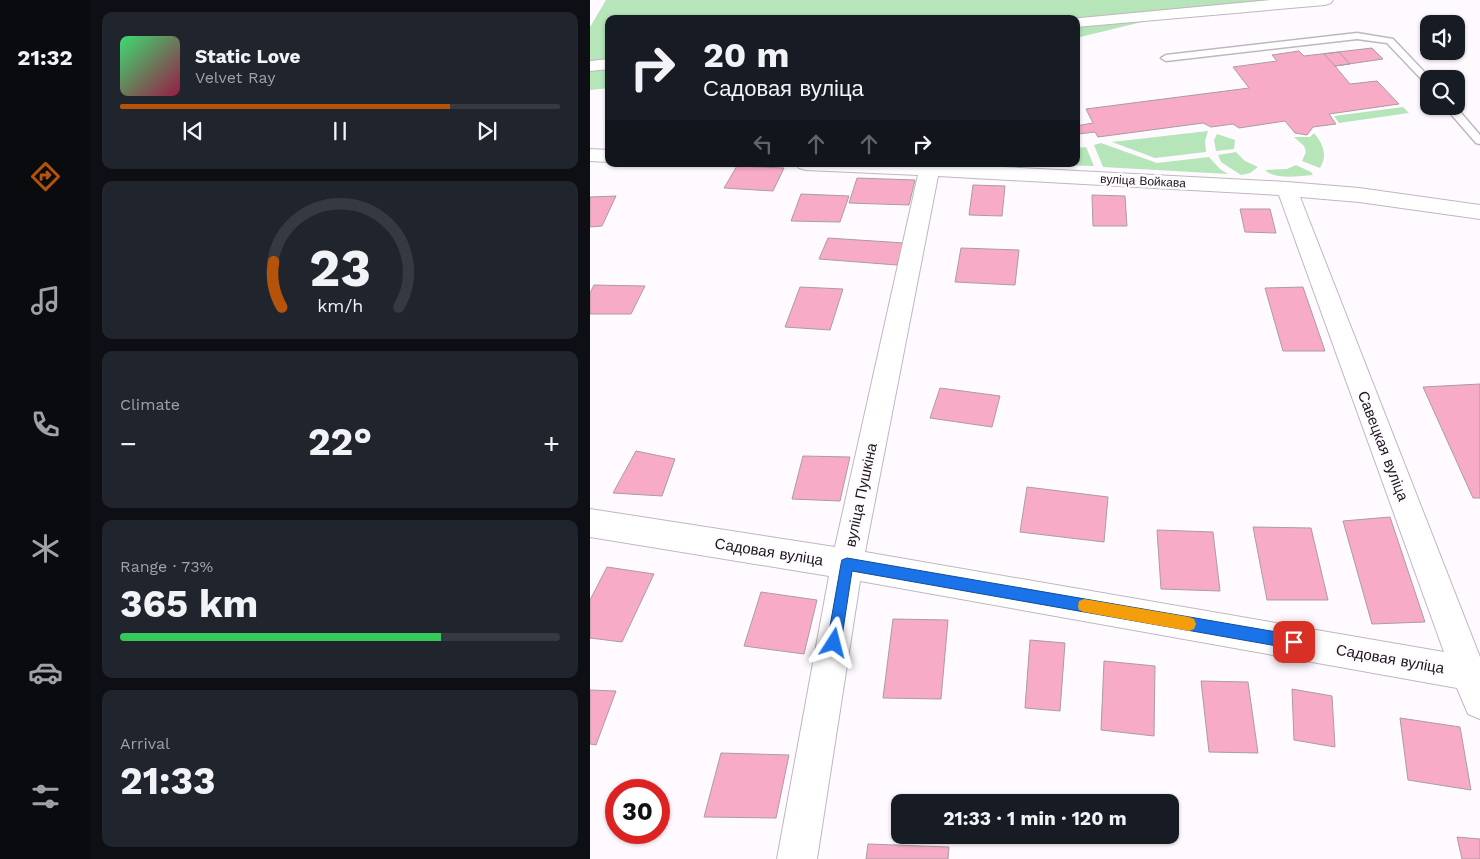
<!DOCTYPE html>
<meta charset="utf-8">
<style>
:root{--surface:#171b24;--page:#20242c;--text:#f1f3f6;--muted:#9ea1a6;--line:#363941;--accent:#b45309}
body{margin:0;font-family:"Work Sans",sans-serif;background:var(--page);color:var(--text);height:100vh;display:flex;flex-direction:column;font-size:19px;white-space:nowrap}
*{box-sizing:border-box;margin:0}
p{font-size:16px;color:var(--muted)}
.icon{flex:none;width:28px;height:28px;fill:none;stroke:currentColor;stroke-width:2;stroke-linecap:round;stroke-linejoin:round}
.map{position:relative;flex:1;overflow:hidden}
.drawer{display:flex;flex-direction:column;gap:12px;padding:12px;background:#0d0f14;width:500px}
.drawer>*{flex:none}
.guide{position:absolute;left:15px;top:15px;width:475px;height:152px;border-radius:10px;box-shadow:0 1px 4px #0004;background:#171b24;color:var(--text);overflow:hidden}
.buttons{position:absolute;left:830px;top:15px;display:grid;gap:10px}
.buttons a{display:grid;place-items:center;width:45px;height:45px;border-radius:10px;background:var(--surface);box-shadow:0 1px 4px #0004;font-size:25px}
.speed{position:absolute;left:15px;top:779px;display:flex;gap:10px;font-size:25px;font-weight:700;text-align:center}
.speed>*{display:grid;place-content:center;width:65px;height:65px;border-radius:50%;background:var(--surface);box-shadow:0 1px 4px #0004;line-height:1}
.speed .limit{border:8px solid #d22;background:#fff;color:#111}
.pin{position:absolute;display:grid;place-items:center;width:42px;height:42px;color:#fff;margin:-21px;border-radius:10px;box-shadow:0 2px 8px #0006}
.me{position:absolute;width:55px;margin:-28px;rotate:9deg;stroke-linejoin:round;filter:drop-shadow(0 0 4px #0008)}
.turn{display:flex;align-items:center;gap:18px;height:105px;padding:0 15px;font-size:22px}
.turn .icon{width:65px;height:65px;stroke-width:2.5}
.turn b{display:block;font-size:35px;line-height:42px}
.lanes{display:flex;align-items:center;height:48px;padding:0 15px;background:#0003;justify-content:center;gap:25px;direction:ltr}
.lanes .off{opacity:.35}
.big{font-size:38px;font-weight:700;line-height:1.1}
.drawer .card{flex:1;display:flex;flex-direction:column;justify-content:center;gap:8px;min-width:0;padding:0 18px;border-radius:10px;background:var(--page)}
.drawer .dial{align-items:center;gap:0}
.dial svg{height:130px;overflow:visible;fill:none;stroke:var(--line);stroke-width:7;stroke-linecap:round;text-anchor:middle}
.dial text{fill:var(--text);stroke:none}
.song{display:flex;align-items:center;gap:15px}
.cover{width:60px;height:60px;border-radius:8px;background:linear-gradient(135deg,hsl(140 70% 55%),hsl(340 70% 35%))}
.played{height:5px;border-radius:2px;background:linear-gradient(90deg,var(--accent) 75%,var(--line) 75%)}
.keys{display:flex;justify-content:space-around;direction:ltr}
.heat{display:flex;justify-content:space-between;align-items:center;font-size:28px;direction:ltr}
.charge{height:8px;border-radius:4px;background:linear-gradient(90deg,#34c759 73%,var(--line) 0)}
.trip{position:absolute;left:301px;top:794px;width:288px;height:50px;border-radius:10px;background:var(--surface);box-shadow:0 1px 4px #0004;font-weight:700;line-height:50px;text-align:center}
main{display:flex;flex:1;min-height:0}
.dock{display:flex;flex-direction:column;width:90px;justify-content:space-around;align-items:center;background:#090b0e;color:var(--muted)}
.dock .icon{width:35px;height:35px}
.dock .current{color:var(--accent)}
.dock b{font-size:22px;color:var(--text)}
.map>svg:first-child{display:block}
.green{fill:#b5e5b8}
.building{fill:#f7abc6;stroke:#ab9ca1}
.lines{fill:none;stroke-linecap:round;stroke-linejoin:round}
.lane-casing{stroke:#c0b6c2;stroke-width:3}
.street-casing{stroke:#c0b6c2;stroke-width:2}
.lane{fill:#fff;fill-rule:evenodd}
.street{fill:#fff;fill-rule:evenodd}
.route{fill:#1a73e8;stroke:#114b97}
.slow{fill:#f59e0b}
.labels{text-anchor:middle;dominant-baseline:central;stroke-width:5;stroke-linejoin:round;paint-order:stroke}
.far-street-label{font-size:12px;fill:#1a161a;stroke:#fefaff}
.street-label{font-size:15px;fill:#1a161a;stroke:#fefaff}
</style>
<main>
<nav class="dock">
<b>21:32</b>
<svg class="icon current" aria-label="directions" viewBox="0 0 24 24"><path d="M12 3l9 9-9 9-9-9zM9 14v-3h6M13 9l2 2-2 2"/></svg>
<svg class="icon" aria-label="music" viewBox="0 0 24 24"><path d="M9 18V5l10-2v13"/><circle cx="6" cy="18" r="3"/><circle cx="16" cy="16" r="3"/></svg>
<svg class="icon" aria-label="phone" viewBox="0 0 24 24"><path d="M5 4h4l2 5-3 2q2 4 5 5l2-3 5 2v4C11 20 4 13 5 4z"/></svg>
<svg class="icon" aria-label="climate" viewBox="0 0 24 24"><path d="M12 3v18M4 7l16 10M4 17L20 7"/></svg>
<svg class="icon" aria-label="car" viewBox="0 0 24 24"><path d="M5 17H2v-5l4-1 3-4h7l3 4 3 1v5h-3M9 17h6M6 11h13"/><circle cx="7" cy="17" r="2"/><circle cx="17" cy="17" r="2"/></svg>
<svg class="icon" aria-label="filters" viewBox="0 0 24 24"><path d="M4 7h16M4 17h16"/><circle cx="9" cy="7" r="2"/><circle cx="15" cy="17" r="2"/></svg>
</nav>
<section class="drawer">
<div class="card">
<div class="song"><i class="cover"></i><div><b>Static Love</b><p>Velvet Ray</p></div></div>
<div class="played"></div>
<div class="keys"><svg class="icon" aria-label="previous" viewBox="0 0 24 24"><path d="M18 5L8 12l10 7zM5 5v14"/></svg><svg class="icon" aria-label="pause" viewBox="0 0 24 24"><path d="M8 5v14M16 5v14"/></svg><svg class="icon" aria-label="next" viewBox="0 0 24 24"><path d="M6 5l10 7-10 7zM19 5v14"/></svg></div>
</div>
<div class="card dial"><svg viewBox="0 0 100 80">
<path d="M14 69A42 42 0 1 1 86 69"/>
<path d="M14 69A42 42 0 0 1 9 41" stroke="#b45309"/>
<text x="50" y="56" font-size="32" font-weight="700">23</text>
<text x="50" y="72" font-size="11">km/h</text>
</svg></div>
<div class="card"><p>Climate</p>
<div class="heat"><a>−</a><b class="big">22°</b><a>+</a></div>
</div>
<div class="card"><p>Range · 73%</p><b class="big">365 km</b><div class="charge"></div></div>
<div class="card"><p>Arrival</p><b class="big">21:33</b></div>
</section>
<div class="map">
<svg width="890" height="859" viewBox="0 0 890 859">
<rect width="100%" height="100%" fill="#fefaff"/>
<path class="green" d="M16 0H722L581 15 486 38V19H19V88L0 90V27Z
M813 107 819 113 749 123 744 116Z
M618 131 615 141 616 152 565 158 522 142Z
M724 133C733 144 738 155 730 168L712 161 716 152 714 146 704 137H720Z
M627 134 645 140 644 149 626 151 624 140Z
M511 143 567 163 619 157 630 169 638 174 513 167 504 145Z
M496 147 504 166 394 164H486V148Z
M646 152 655 161 668 167 660 173 651 175 631 162 628 155Z
M706 165 721 172 723 175C709 176 685 180 675 170L697 169Z"/>
<path class="building" d="M782 48 793 59 745 66 760 84 787 81 809 104 739 114 746 124 723 127 717 135 705 133 695 121 649 128 643 124 621 127 613 123 508 137 505 132 488 134 486 129V126L503 123 496 109 659 88 643 67 687 61 682 55 709 51 714 56Z
M749 52 760 64 745 66 734 54Z
M147 166 194 168 183 191 134 188Z
M267 178 325 180 319 205 259 203Z
M383 185 415 186 412 216 379 215Z
M211 194 259 196 250 222 201 221Z
M502 195 535 196 537 226H503Z
M26 196 12 226 0 227V197Z
M650 209H680L686 233 655 232Z
M238 238 314 243 307 265 229 259Z
M371 248 429 250 425 285 365 282Z
M4 285 55 286 41 314H0V293Z
M210 287 253 289 240 330 195 327Z
M713 287 735 351H693L675 288Z
M890 384V498H883L833 387Z
M350 388 410 396 402 427 340 418Z
M46 451 85 459 72 496 23 493Z
M213 456 260 457 250 501 202 499Z
M437 487 518 497 514 542 430 532Z
M800 517 835 622 782 624 753 521Z
M663 527 721 528 738 600H677Z
M567 530 623 532 630 591 571 589Z
M17 567 64 574 32 642 0 638V600Z
M171 592 227 600 214 654 154 646Z
M303 619 358 620 351 699 293 698Z
M440 640 475 643 470 711 435 708Z
M514 661 565 666 564 736 511 730Z
M611 681 658 682 668 753 619 752Z
M702 689 742 696 745 747 704 740Z
M0 690 26 691 6 745 0 744Z
M810 718 870 727 881 790 818 780Z
M131 753 199 755 186 818 114 817Z
M867 837 890 839V859H872Z
M278 844 359 847 358 859H276Z"/>
<g class="lines">
<g class="lane-casing">
<path id="lane" d="M767 33 803 39 841 79H839V85L836 84 797 43 767 39 576 61 571 58 576 55Z
M854 106H865L890 135V144L886 143Z"/>
</g>
<g class="street-casing">
<path id="street" d="M681 0H743L741 3 735 5 486 27V19H480Z
M19 59V69L0 71V61Z
M0 149 19 150V162L0 161Z
M206 164H357L697 182 769 188 890 205V219L769 202 710 197 890 657V719L878 714 867 688 270 581 227 859H187L239 576 0 537V509L245 547 328 175 216 170 209 168ZM348 176 689 195 854 652 275 552Z"/>
</g>
<use href="#lane" class="lane"/>
<use href="#street" class="street"/>
</g>
<path class="route" d="M257 558 704 635 708 638 711 642 708 647 704 649 262 571 251 643 249 648 244 650 239 648 237 643 251 564 252 560Z"/>
<path class="slow" d="M494 599 599 617 604 619 606 624 604 629 599 631 494 612 489 610 488 606 489 601Z"/>
<g class="labels">
<g class="far-street-label">
<text transform="translate(553 181) rotate(3)">вуліца Войкава</text>
</g>
<g class="street-label">
<text transform="translate(793 446) rotate(69)">Савецкая вуліца</text>
<text transform="translate(271 495) rotate(-78)">вуліца Пушкіна</text>
<text transform="translate(179 552) rotate(9)">Садовая вуліца</text>
<text transform="translate(800 659) rotate(10)">Садовая вуліца</text>
</g>
</g>
</svg>
<div class="buttons">
<a><svg class="icon" aria-label="sound" viewBox="0 0 24 24"><path d="M4 9h4l5-4v14l-5-4H4zM17 9q2 3 0 6"/></svg></a>
<a><svg class="icon" aria-label="search" viewBox="0 0 24 24"><circle cx="10" cy="10" r="6"/><path d="M15 15l6 6"/></svg></a>
</div>
<div class="speed"><div class="limit">30</div></div>
<div class="pin" style="left:704px;top:642px;background:#d93025"><svg class="icon" aria-label="arrive" viewBox="0 0 24 24"><path d="M6 21V4h12l-3 4 3 4H6"/></svg></div>
<svg class="me" style="left:244px;top:643px" viewBox="-20 -20 40 40"><path d="M0-17L14 15 0 8-14 15z" fill="#1a73e8" stroke="#fff" stroke-width="4"/></svg>
<div class="trip">21:33 · 1 min · 120 m</div>
<div class="guide">
<div class="turn"><svg class="icon" aria-label="right" viewBox="0 0 24 24"><path d="M7 20v-9h11M14 6l5 5-5 5"/></svg><div><b>20 m</b>Садовая вуліца</div></div>
<div class="lanes"><svg class="icon off" aria-label="left" viewBox="0 0 24 24"><path d="M17 20v-9H6M10 6l-5 5 5 5"/></svg><svg class="icon off" aria-label="ahead" viewBox="0 0 24 24"><path d="M12 20V5M6 11l6-6 6 6"/></svg><svg class="icon off" aria-label="ahead" viewBox="0 0 24 24"><path d="M12 20V5M6 11l6-6 6 6"/></svg><svg class="icon" aria-label="right" viewBox="0 0 24 24"><path d="M7 20v-9h11M14 6l5 5-5 5"/></svg></div>
</div>
</div>
</main>
